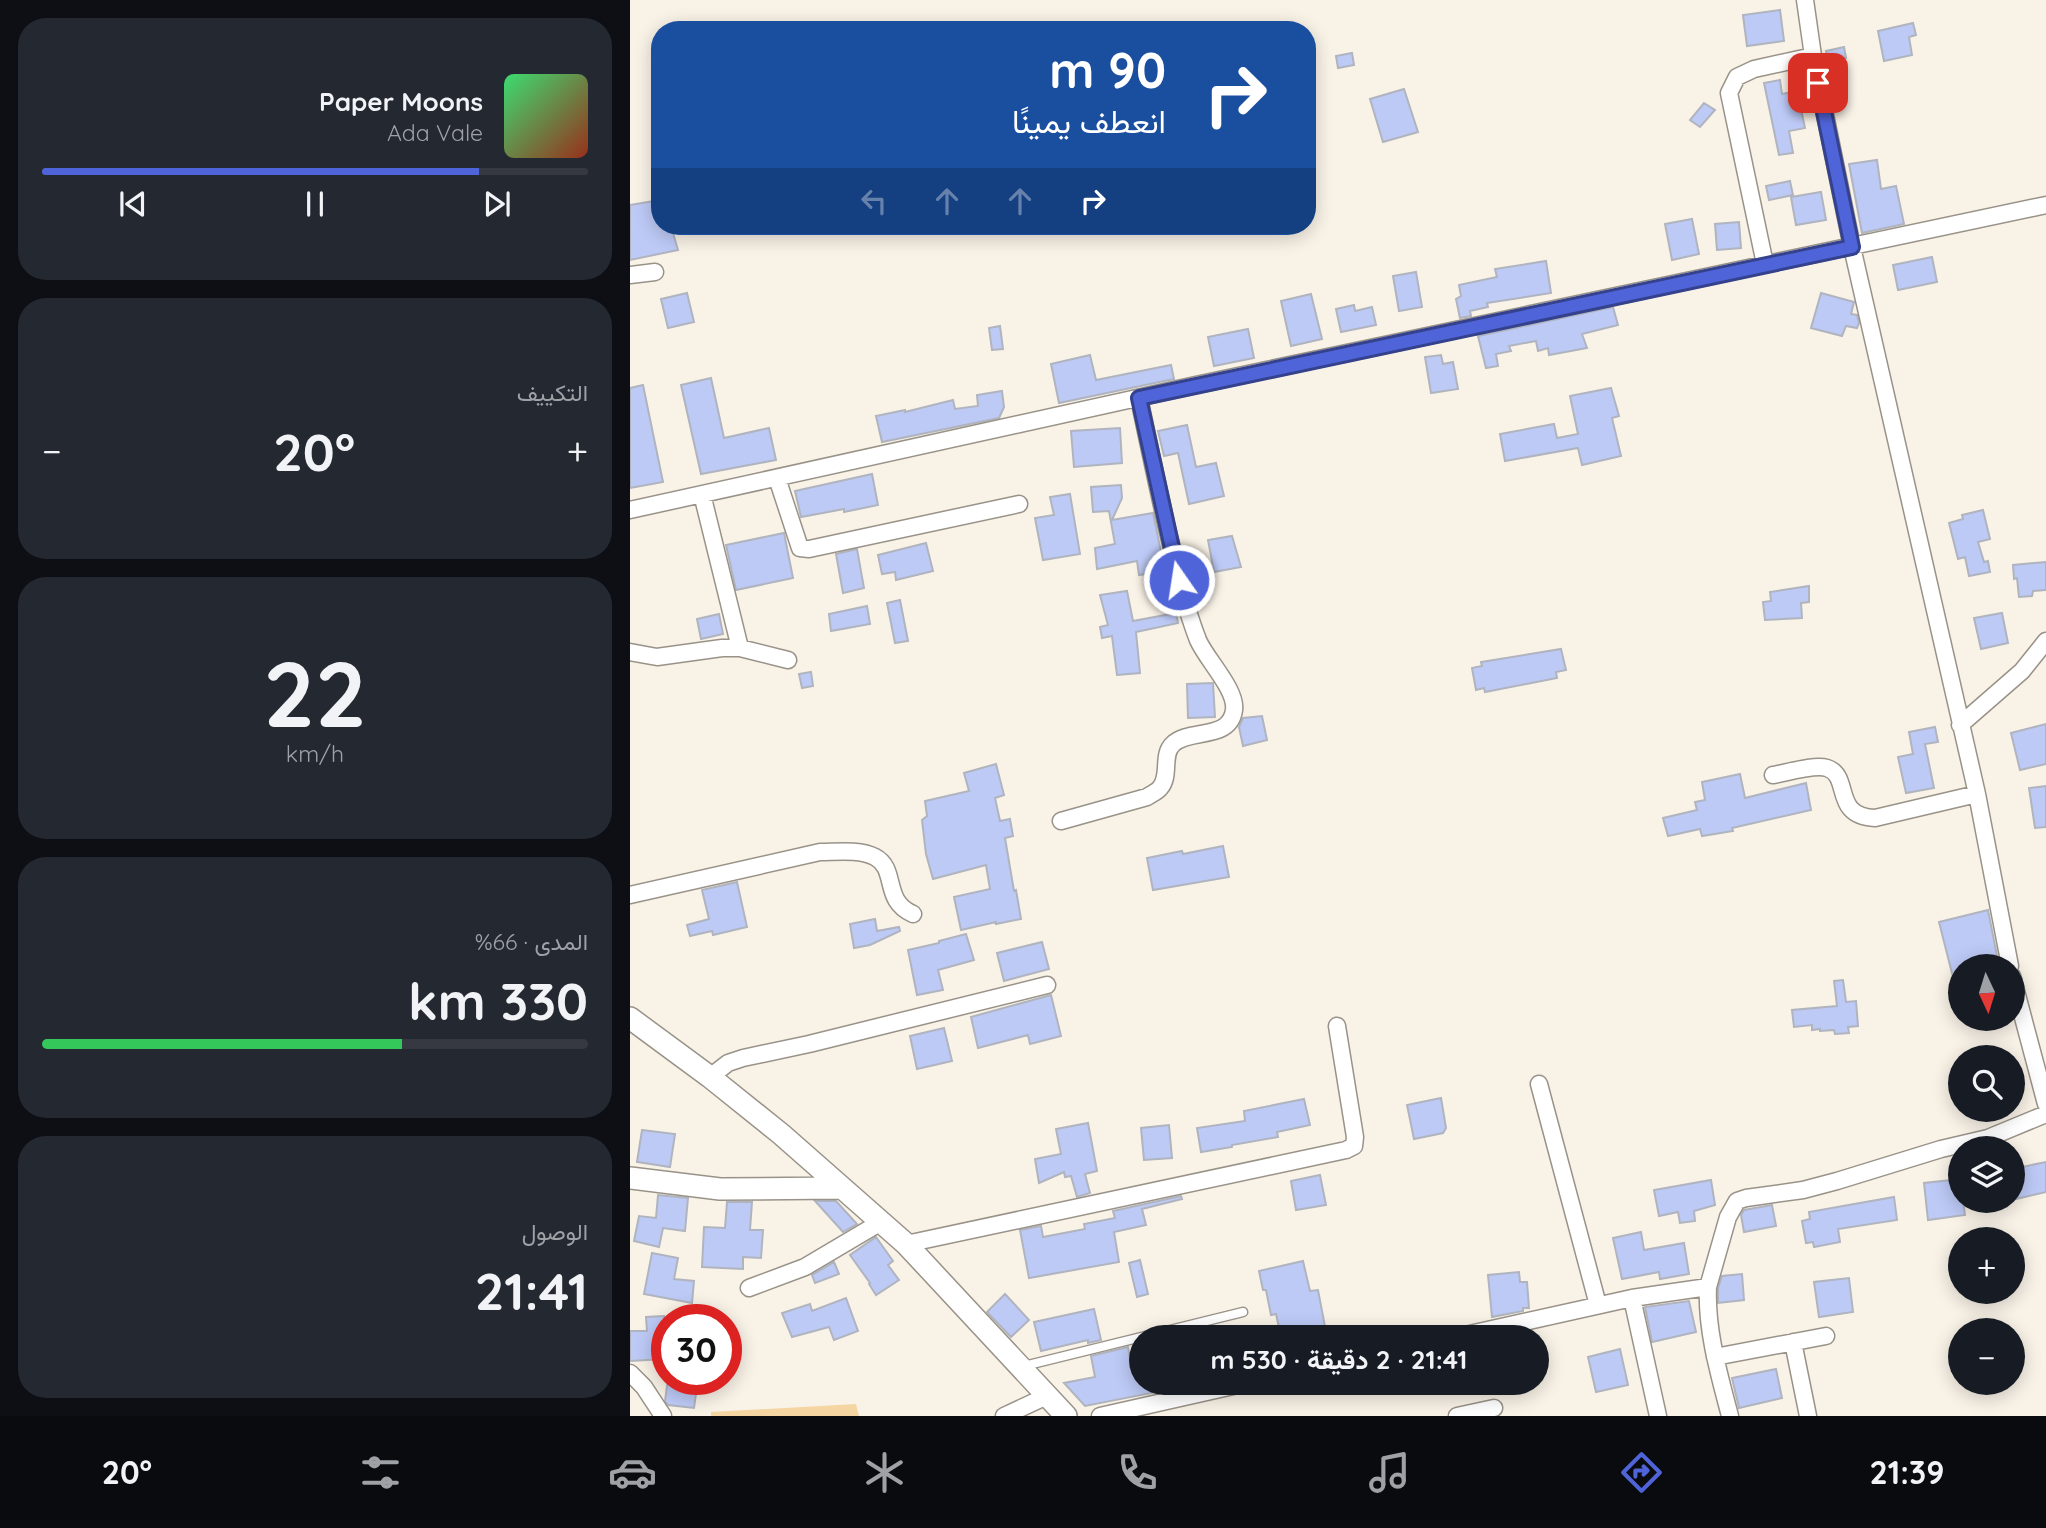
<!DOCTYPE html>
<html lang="ar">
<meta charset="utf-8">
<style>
:root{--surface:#171b24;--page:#242831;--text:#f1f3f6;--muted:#9ea1a6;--line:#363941;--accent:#5064d9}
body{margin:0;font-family:Quicksand,Vazirmatn,sans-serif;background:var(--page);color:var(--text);direction:rtl;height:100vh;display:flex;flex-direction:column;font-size:26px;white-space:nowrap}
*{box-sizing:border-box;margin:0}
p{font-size:23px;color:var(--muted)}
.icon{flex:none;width:38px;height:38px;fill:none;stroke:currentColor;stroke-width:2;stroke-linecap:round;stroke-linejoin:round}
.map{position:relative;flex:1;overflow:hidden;direction:ltr}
.panel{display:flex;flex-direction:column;gap:18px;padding:18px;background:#0d0f14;width:630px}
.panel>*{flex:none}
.top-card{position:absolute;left:21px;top:21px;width:665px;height:214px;border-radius:28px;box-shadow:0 4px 18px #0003;direction:rtl;background:#1a4fa0;color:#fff;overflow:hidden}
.needle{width:46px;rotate:176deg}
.buttons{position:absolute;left:1318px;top:954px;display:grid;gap:14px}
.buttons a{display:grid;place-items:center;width:77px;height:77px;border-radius:50%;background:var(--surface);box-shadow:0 4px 18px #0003;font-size:35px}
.speed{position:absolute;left:21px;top:1304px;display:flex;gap:14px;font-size:35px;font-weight:700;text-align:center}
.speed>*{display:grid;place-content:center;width:91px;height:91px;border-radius:50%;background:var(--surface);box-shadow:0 4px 18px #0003;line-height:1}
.speed .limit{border:10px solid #d22;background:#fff;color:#111}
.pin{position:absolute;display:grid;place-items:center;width:60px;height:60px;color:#fff;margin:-30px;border-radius:14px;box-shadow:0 4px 10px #0006}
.me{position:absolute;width:77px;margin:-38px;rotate:347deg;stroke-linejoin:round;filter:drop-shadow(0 0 5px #0008)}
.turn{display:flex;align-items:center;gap:24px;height:147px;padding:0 35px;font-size:32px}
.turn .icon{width:91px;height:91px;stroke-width:2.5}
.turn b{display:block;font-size:49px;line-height:60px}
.lanes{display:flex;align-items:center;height:66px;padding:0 35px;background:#0003;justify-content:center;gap:35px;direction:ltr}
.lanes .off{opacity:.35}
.big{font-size:52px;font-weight:700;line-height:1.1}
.panel .card{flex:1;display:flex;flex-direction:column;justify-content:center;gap:10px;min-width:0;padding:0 24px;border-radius:28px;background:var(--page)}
.panel .dial{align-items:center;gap:0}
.dial b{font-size:91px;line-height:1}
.song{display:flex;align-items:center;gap:21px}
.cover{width:84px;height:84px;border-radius:10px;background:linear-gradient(135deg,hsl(140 70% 55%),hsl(10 70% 35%))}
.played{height:7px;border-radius:4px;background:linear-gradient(90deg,var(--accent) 80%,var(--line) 80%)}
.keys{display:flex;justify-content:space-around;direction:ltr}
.heat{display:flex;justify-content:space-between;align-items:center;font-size:38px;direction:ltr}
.charge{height:10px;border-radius:5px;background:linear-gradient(90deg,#34c759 66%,var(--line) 0)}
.trip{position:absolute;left:499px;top:1325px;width:420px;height:70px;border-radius:35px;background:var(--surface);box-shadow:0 4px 18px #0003;font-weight:700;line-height:70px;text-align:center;direction:rtl}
.menu{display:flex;height:112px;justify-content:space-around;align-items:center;background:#090b0e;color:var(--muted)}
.menu .icon{width:49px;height:49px}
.menu .selected{color:var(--accent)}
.menu b{font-size:32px;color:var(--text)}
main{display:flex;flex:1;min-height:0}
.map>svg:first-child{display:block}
.green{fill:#f5d6a3}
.building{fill:#bdcaf6;stroke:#b0b4bf;stroke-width:2}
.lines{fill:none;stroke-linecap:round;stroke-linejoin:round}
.lane-casing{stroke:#999288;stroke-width:11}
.street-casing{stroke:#999288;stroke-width:19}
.secondary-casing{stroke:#999288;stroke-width:24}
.lane{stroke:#fff;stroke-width:8}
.street{stroke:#fff;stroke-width:16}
.secondary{stroke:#fff;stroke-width:21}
.route-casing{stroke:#34418d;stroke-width:18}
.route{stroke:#5064d9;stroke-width:12}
</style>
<main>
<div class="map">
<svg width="1416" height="1416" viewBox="0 0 1416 1416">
<rect width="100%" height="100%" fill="#f9f2e7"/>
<path class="green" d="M226 1404 229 1416H81V1412Z"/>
<path class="building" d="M1150 10 1154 41 1117 46 1113 15Z
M1283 23 1286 35 1279 37 1282 55 1254 61 1248 31Z
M1214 47 1216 58 1198 61 1196 51Z
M722 53 724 65 708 68 706 56Z
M1150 80 1152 94 1167 91 1175 128 1159 131 1163 153 1149 155 1134 83Z
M774 89 788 132 753 142 740 99Z
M1074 103 1085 110 1070 127 1060 120Z
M1247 160 1251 189 1266 186 1274 224 1232 233 1219 164Z
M1160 181 1163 195 1139 200 1136 186Z
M1191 192 1196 220 1166 225 1161 197Z
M30 200V226H41L48 250 0 260V205Z
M1062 219 1069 254 1042 260 1035 224Z
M1109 222 1111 248 1087 250 1085 224Z
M1302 257 1307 282 1268 290 1263 265Z
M916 261 921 293 857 303 858 307 840 311 841 316 830 318 826 299 831 296 829 285 867 277 865 269Z
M786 272 792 307 769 311 763 276Z
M57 293 64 322 38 328 31 299Z
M1191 293 1224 302 1221 314 1227 315 1229 323 1227 328 1216 326 1212 336 1181 328Z
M681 294 692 339 661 346 651 301Z
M724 305 725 311 742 307 746 325 711 332 706 309Z
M983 307 988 325 952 334 957 348 919 355 918 348 908 351 906 341 879 346 881 351 866 354 868 366 856 368 848 336Z
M370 326 373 349 362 350 359 328Z
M618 329 624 358 584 366 578 337Z
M460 355 466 380 541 365 544 379 429 403 421 364Z
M811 355 813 364 823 362 828 389 801 393 795 357Z
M81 378 94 438 139 428 146 460 71 474 51 385Z
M13 385 33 482 0 488V388Z
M981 388 989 416 982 418 991 456 952 465 948 448 875 461 870 434 924 424 927 438 948 434 940 396Z
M372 391 374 407 369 418 252 442 246 416 275 410V412L323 400 325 409 348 406 347 395Z
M557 425 566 467 586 463 594 496 559 504 548 453 534 456 528 431Z
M490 428 492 463 444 467 441 431Z
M242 474 248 505 214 512V509L171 517 165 491Z
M491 485 492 498 482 520 523 513 535 571 509 575 507 561 467 569 465 548 485 544 479 511 463 512 461 487Z
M440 494 450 554 413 560 405 518 424 515 420 497Z
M1353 510 1360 539 1348 542 1354 562 1358 561 1360 572 1339 576 1335 557 1328 559 1319 523 1333 519 1332 515Z
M154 533 163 578 106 590 96 545Z
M602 536 611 567 584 572 578 540Z
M296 543 303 571 266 580 265 572 252 574 248 555Z
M227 549 234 588 213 593 206 554Z
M1416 562V590L1403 591 1402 596 1389 597 1387 578 1384 579 1383 565Z
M1179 586V602L1171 603 1172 618 1135 620 1133 602 1141 601 1140 592Z
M497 591 503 621 546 613 548 623 506 632 510 673 487 675 482 636 472 638 470 627 478 625 470 595Z
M270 600 278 641 265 643 257 603Z
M237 606 240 624 201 631 199 614Z
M1372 613 1378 643 1351 649 1344 618Z
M89 614 93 634 71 639 67 619Z
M931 649 936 670 926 672 927 678 855 692 854 688 846 690 842 668 852 666 851 662Z
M181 672 183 686 172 688 169 674Z
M583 683 585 717 558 718 557 684Z
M632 716 637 740 613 746 609 727 613 718Z
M1416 724V764L1390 770 1381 733Z
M1305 727 1308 742 1295 744 1304 788 1276 793 1268 757 1283 754 1279 732Z
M366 764 374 795 365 798 370 821 380 819 383 836 375 838 384 891 386 890 391 919 366 924V922L331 930 324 897 360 889 356 865 303 879 296 854 292 820 297 816 295 801 339 791 334 773Z
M1110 774 1115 798 1176 783 1181 810 1102 828 1103 831 1072 836 1070 829 1038 836 1033 818 1067 810 1065 802 1075 800 1072 782Z
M1416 786V827L1405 828 1399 788Z
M593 846 599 877 523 890 517 858 552 851 553 854Z
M107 882 117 927 83 935 82 931 60 936 57 925 79 919 72 890Z
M1358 910 1369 966H1330V988L1326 989 1309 922Z
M245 919 247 931 269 927 270 931 240 945 224 948 220 924Z
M336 934 344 960 308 970 313 990 287 995 278 950 309 943V941Z
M412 942 419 969 374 981 367 953Z
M1213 980 1216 1002 1226 1001 1228 1026 1218 1027 1219 1033 1205 1034 1204 1030 1190 1031V1029L1182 1030V1025L1164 1027 1162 1010 1207 1006 1204 981Z
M421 995 431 1036 400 1044 398 1035 348 1048 341 1017Z
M314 1028 322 1061 287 1069 280 1036Z
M811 1098 816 1128 813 1133 784 1139 777 1105Z
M674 1099 680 1125 647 1132 648 1137 602 1145V1147L571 1152 567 1128 615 1121 614 1111Z
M458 1123 467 1171 455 1174 460 1193 447 1197 441 1176 435 1177 434 1172 409 1183 405 1159 431 1154 426 1129Z
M539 1125 542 1158 514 1160 511 1128Z
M12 1130 45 1134 40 1167 7 1162Z
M1416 1162V1192L1382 1200V1169Z
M690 1175 696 1205 666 1210 661 1181Z
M1330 1179V1200H1333L1335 1215 1298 1220 1294 1183Z
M1081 1180 1085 1205 1064 1211 1065 1221 1050 1223 1048 1212 1029 1216 1024 1190Z
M28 1195 58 1198 55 1231 33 1228 29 1247 4 1241 9 1216 26 1218Z
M551 1196 552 1199 512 1209 516 1225 484 1232 489 1262 399 1278 390 1230 411 1226 413 1237 455 1229 454 1224 485 1218 483 1211Z
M1264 1197 1267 1220 1208 1229 1210 1242 1184 1247 1183 1242 1176 1243 1172 1221 1180 1219 1179 1212Z
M185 1201H206L227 1224 213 1232Z
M97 1202H122L120 1230H133L131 1258 113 1257V1269L72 1267 74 1227 95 1228Z
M1142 1205 1146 1226 1114 1232 1111 1215 1114 1210Z
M1011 1232 1014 1250 1054 1243 1059 1274 1030 1279 1029 1272 992 1279 983 1238Z
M246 1237 263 1261 258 1265 269 1280 246 1295 239 1284 240 1283 220 1255Z
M22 1253 48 1258 44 1279 64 1281 62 1303 14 1294Z
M510 1260 518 1294 507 1297 499 1263Z
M673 1261 680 1291 688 1290 697 1337H651L646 1314 641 1315 636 1290H633L629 1271Z
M204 1262 209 1274 185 1283 182 1275Z
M889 1272 890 1282H897L899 1308H893V1311L862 1317 858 1275Z
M1112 1274 1114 1300 1088 1303V1288L1092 1276Z
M1219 1278 1223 1312 1189 1317 1184 1282Z
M375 1294 399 1320 381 1337 357 1312Z
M216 1298 228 1331 204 1340 199 1327 162 1337 152 1313 180 1304 182 1311Z
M1059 1301 1066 1332 1022 1342 1015 1307Z
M464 1309 471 1340 458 1343V1340L411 1351 404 1322Z
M34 1316V1359L0 1361V1331H17L16 1317Z
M498 1347 502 1370 511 1368V1382H547V1388L455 1406 434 1383 465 1377 461 1356Z
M990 1349 998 1385 966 1392 958 1357Z
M1146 1369 1152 1398 1109 1408 1102 1378Z
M38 1379H68L64 1408 38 1405 35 1401Z"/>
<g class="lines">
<g class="lane-casing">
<path id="lane" d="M394 1366 613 1312"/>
</g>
<g class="street-casing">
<path id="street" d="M1175 0 1183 56 1222 247 1347 794 1380 966
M1135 264 1099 93 1107 77 1124 69 1183 56
M0 275 25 272
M147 478 170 548 179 549 389 504
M72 494 110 648
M0 510 566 385 1416 205
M0 652 27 657 92 648H110L158 660
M1330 725 1392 671 1416 641
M1143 775C1156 773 1184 764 1197 768 1222 776 1201 816 1245 818L1347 794
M431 821 517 797C521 794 527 792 530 788 541 776 531 755 543 744 559 728 600 741 604 710 607 690 576 659 568 640 554 604 546 565 537 528 527 484 518 441 509 398
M0 895 190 852C207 852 229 849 245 857 268 869 252 901 283 914
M1382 976 1416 1104
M80 1077 98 1063 113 1058 179 1044 417 985
M909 1084 968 1305
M276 1244 716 1150 724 1146 725 1137 707 1026
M119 1288 175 1267 251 1222
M826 1337 1002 1298
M1163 1342 1178 1416
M1085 1357 1196 1336
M0 1373 14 1387 33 1416
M374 1416 417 1396
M470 1416 621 1382
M827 1416 864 1408
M1028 1416 1002 1298 1078 1287
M1100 1416C1089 1374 1076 1330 1078 1287L1098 1217 1107 1201 1116 1198 1173 1190 1207 1181 1311 1149 1358 1138 1416 1114"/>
</g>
<g class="secondary-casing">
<path id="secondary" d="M0 1018 80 1077 151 1134 276 1244 436 1416
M0 1178 90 1189 210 1188"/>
</g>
<use href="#lane" class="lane"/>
<use href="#street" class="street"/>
<use href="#secondary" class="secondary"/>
</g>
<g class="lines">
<g class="route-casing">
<path id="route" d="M549 580 509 398 1222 247 1188 83"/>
</g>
<use href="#route" class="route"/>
</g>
</svg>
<div class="buttons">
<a><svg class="needle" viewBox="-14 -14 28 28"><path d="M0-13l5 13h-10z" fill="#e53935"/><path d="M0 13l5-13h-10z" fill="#9ea1a6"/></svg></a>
<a><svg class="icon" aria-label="search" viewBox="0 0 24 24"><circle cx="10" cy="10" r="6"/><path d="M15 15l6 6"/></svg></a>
<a><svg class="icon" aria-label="layers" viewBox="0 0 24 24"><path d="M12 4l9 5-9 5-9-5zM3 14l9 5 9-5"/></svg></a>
<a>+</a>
<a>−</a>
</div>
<div class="speed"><div class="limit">30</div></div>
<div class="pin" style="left:1188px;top:83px;background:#d93025"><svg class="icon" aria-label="arrive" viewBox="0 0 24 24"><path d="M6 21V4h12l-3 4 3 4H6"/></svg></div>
<svg class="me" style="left:549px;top:580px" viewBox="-20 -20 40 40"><circle r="17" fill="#5064d9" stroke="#fff" stroke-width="3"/><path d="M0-11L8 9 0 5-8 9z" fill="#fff"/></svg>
<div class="trip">21:41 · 2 دقيقة · 530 m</div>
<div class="top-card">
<div class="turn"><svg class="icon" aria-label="right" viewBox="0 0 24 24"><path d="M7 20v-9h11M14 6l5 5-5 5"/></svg><div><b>90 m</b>انعطف يمينًا</div></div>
<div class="lanes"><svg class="icon off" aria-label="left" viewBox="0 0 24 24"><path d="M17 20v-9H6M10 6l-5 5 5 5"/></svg><svg class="icon off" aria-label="ahead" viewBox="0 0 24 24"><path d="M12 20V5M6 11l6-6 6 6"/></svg><svg class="icon off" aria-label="ahead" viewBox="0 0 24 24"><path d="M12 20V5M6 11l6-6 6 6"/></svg><svg class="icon" aria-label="right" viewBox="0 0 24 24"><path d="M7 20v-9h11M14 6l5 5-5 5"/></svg></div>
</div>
</div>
<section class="panel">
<div class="card">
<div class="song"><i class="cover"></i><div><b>Paper Moons</b><p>Ada Vale</p></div></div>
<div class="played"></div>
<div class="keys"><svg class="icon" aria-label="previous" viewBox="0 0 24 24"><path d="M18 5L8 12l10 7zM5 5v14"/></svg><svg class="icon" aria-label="pause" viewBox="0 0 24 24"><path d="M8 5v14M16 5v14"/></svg><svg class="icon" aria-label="next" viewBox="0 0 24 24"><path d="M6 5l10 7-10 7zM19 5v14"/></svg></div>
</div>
<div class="card"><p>التكييف</p>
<div class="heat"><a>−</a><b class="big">20°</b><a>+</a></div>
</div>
<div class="card dial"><b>22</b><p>km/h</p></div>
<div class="card"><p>المدى · 66%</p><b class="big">330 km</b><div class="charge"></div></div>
<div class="card"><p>الوصول</p><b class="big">21:41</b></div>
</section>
</main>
<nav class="menu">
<b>21:39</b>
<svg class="icon selected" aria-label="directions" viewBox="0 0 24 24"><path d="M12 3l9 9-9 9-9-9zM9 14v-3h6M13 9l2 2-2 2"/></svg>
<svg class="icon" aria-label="music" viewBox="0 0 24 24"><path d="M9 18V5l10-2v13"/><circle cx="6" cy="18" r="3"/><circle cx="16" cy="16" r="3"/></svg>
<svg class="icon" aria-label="phone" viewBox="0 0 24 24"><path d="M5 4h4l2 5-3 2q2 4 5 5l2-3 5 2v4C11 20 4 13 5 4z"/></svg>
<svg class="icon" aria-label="climate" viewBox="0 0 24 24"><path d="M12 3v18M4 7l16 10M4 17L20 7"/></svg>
<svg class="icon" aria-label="car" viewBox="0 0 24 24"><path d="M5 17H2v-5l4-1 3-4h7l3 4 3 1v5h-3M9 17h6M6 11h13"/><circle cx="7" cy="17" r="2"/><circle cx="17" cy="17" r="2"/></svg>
<svg class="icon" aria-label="filters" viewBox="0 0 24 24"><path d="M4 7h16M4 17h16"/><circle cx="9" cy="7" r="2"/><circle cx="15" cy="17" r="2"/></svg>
<b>20°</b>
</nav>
